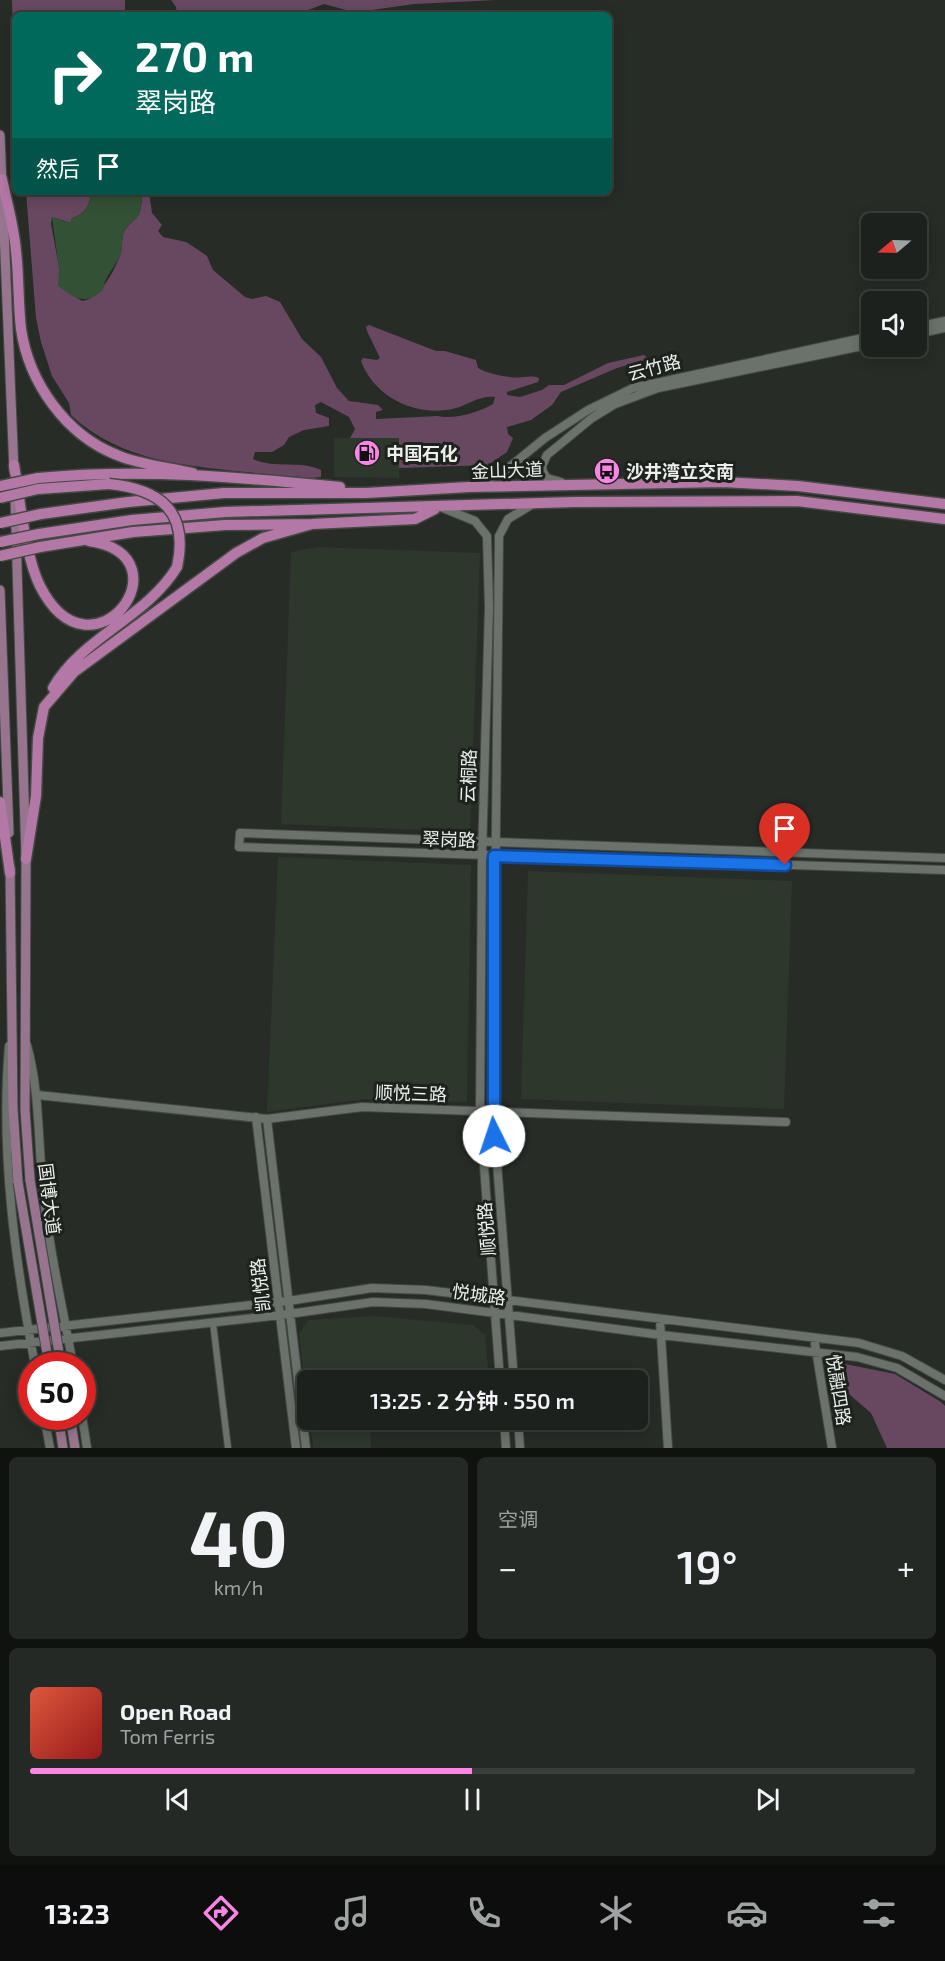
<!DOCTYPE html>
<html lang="zh">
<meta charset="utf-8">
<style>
:root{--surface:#1d211d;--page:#252926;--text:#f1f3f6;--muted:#a0a3a4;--line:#3b3e3b;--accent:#fb86e5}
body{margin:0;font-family:"Exo 2","Noto Sans SC",sans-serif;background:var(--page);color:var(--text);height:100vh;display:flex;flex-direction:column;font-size:22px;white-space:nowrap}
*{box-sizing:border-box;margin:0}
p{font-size:20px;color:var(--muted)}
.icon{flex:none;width:33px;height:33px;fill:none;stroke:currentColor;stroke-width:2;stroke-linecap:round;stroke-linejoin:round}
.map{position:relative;height:1448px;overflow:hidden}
.side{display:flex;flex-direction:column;gap:9px;padding:9px;background:#101210;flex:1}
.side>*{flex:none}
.top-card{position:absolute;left:12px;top:12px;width:600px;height:183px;border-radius:9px;box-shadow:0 3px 15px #0003,0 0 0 2px var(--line);background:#00695c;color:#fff;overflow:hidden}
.needle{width:39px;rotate:251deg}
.controls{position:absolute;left:861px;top:213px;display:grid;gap:12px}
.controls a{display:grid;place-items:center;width:66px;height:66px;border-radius:9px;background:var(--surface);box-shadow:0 3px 15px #0003,0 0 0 2px var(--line);font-size:30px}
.speed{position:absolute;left:18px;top:1352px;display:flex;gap:12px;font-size:30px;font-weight:700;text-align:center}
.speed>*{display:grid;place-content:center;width:78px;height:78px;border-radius:50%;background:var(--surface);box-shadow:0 3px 15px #0003,0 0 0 2px var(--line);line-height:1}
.speed .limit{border:9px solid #d22;background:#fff;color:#111}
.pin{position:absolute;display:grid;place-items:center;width:51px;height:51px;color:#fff;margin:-62px -26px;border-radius:50% 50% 50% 0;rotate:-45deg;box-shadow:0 0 6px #0007}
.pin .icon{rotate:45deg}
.me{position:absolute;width:66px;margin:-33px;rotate:356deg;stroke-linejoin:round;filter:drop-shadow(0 0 4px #0008)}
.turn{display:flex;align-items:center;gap:21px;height:126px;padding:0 24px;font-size:27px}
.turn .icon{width:78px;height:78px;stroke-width:2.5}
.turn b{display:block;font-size:42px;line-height:51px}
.then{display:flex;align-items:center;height:57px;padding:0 24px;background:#0003;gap:12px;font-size:22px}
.big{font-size:45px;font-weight:600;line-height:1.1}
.side .card{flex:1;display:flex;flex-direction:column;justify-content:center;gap:9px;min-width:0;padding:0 21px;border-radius:9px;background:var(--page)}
.side .dial{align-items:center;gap:0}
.dial b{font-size:78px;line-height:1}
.song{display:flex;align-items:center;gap:18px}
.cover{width:72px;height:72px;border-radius:9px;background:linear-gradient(135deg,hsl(10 70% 55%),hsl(0 70% 35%))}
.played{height:6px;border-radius:3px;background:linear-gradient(90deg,var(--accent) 50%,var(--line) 50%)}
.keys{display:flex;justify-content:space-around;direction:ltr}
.heat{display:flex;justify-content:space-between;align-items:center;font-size:33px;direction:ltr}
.side .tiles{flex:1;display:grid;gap:9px;grid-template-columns:1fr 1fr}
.card:last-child{grid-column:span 2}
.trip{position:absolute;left:297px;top:1370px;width:351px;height:60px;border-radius:9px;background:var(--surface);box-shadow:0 3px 15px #0003,0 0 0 2px var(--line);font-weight:600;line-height:60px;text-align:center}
.tab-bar{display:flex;height:96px;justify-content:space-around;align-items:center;background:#0c0d0c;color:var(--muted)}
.tab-bar .icon{width:42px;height:42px}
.tab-bar .on{color:var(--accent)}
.tab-bar b{font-size:27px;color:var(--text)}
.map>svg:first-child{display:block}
.built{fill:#2d372c}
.green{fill:#684861}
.water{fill:#335134}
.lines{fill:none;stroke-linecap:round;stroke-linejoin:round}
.street-casing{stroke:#454945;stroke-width:8}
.secondary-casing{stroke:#454945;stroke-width:10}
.primary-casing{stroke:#454945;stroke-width:11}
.highway-casing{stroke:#454945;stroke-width:13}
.street{stroke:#6b716b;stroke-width:6}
.secondary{stroke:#6b716b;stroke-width:8}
.primary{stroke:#97758e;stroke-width:9}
.highway{stroke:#b478a6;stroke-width:10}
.primary-bridge-casing{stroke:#454945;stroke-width:11;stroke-linecap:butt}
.highway-bridge-casing{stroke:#454945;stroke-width:13;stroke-linecap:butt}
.primary-bridge{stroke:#97758e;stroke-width:9}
.highway-bridge{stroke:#b478a6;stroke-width:10}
.route-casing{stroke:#114b97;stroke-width:15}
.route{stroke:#1a73e8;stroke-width:10}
.labels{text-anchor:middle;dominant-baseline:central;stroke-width:6;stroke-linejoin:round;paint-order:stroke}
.street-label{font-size:18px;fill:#ecefec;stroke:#1d221d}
.poi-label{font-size:18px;font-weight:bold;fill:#ecefec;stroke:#1d221d;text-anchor:start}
</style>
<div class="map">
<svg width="945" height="1448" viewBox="0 0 945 1448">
<rect width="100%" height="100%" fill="#272c27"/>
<path class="built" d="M334 438H399V478L334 477Z
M318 547 480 553 470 832 281 824 291 552Z
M278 857 471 865 467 1102 364 1099 267 1112Z
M528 871 792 881 784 1109 521 1099Z
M373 1316 473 1325 485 1335 489 1380H308L307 1402 299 1333 309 1320Z
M310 1419H492L493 1425 370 1429 371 1448H313Z"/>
<path class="green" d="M12 0H125V15H15V100Z
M171 0H496L414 4 372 10H346L324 4 298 14 280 15H177L176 7Z
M26 192H91C91 204 84 215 72 218L71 223 52 217 51 224 63 289 82 301C100 299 116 269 121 252 123 245 121 236 125 230 137 214 140 222 142 198L131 192H149L152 213 162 225 158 231 163 237 186 242 200 251 207 256 213 270 245 297 252 299 266 296 280 302 302 339 321 357 337 388 349 401 378 405 383 410 376 412V419L438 416C453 420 480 412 493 404L495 397C480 395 468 405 456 408 419 418 375 399 361 361L363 358 377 360 380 358 367 331 366 327 369 325 436 351H445L476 360 478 368C486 373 501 376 510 377 521 379 530 374 539 378L538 382 507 392V395L520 397 542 390 549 385H564L608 363 644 355 649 359 617 368 561 392 552 405 531 420 507 427 508 434 513 438 507 452 488 465 399 468V438H350L355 429 349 417 321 402 315 405 316 413 329 418V426L304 430 289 437 284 445 272 452H255L253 459C274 469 301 460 321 470V477C300 480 277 475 257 473 190 466 122 463 71 415L69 403 52 376 41 342 36 318Z
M835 1362 895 1374 941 1402 945 1406V1448H887L871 1413 827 1375Z"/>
<path class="water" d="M91 192H131L142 198C139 225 137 213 125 230 121 236 123 245 121 252 117 266 104 276 103 290 86 306 74 298 58 286L59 269 52 217 71 223 72 218C84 215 91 204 91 192Z"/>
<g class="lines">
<g class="street-casing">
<path id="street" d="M213 1323 228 1448"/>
</g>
<g class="secondary-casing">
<path id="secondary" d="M916 327 945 321
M916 334 945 328
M561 482 547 478 543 472 542 466 547 455 592 418 615 404 658 388 872 344
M474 485 502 473 545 438 588 410 633 388 872 336
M443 508 475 521 487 536 489 607 482 856 480 1112 500 1380
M945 858 240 833 239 847 945 870
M27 1045C39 1089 38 1133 42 1178 47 1241 62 1303 73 1365
M9 1046C0 1152 15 1261 35 1365
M37 1095 267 1119 362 1107 786 1122
M256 1117 296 1448
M267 1119 306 1448
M660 1320 668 1448
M0 1333 288 1301 372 1288 426 1290 859 1343 902 1356 945 1380
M814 1338 832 1448
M0 1346 289 1314 373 1302 426 1304 661 1335 857 1357 897 1368 945 1396
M514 1380 493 1112 499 536 508 519 533 504
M44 1416 50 1448
M82 1416 87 1448
M504 1419 506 1448
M518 1419 520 1448"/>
</g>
<g class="primary-casing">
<path id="primary" d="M0 135 14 471
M15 500 26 859 25 1110 30 1180
M0 590 9 833
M10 868 13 1108 18 1182
M58 1416 63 1448
M70 1416 75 1448"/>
</g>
<g class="highway-casing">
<path id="highway" d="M2 179C7 203 14 227 16 251 19 277 18 303 21 329 29 383 66 435 117 455 140 465 168 467 193 473
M14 465C20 499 25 556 40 586 92 689 191 556 89 541
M38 478C142 468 237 477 340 487
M38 489 109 484
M41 514 128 502 224 493H366L469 487 722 482 798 486 945 504
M39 534 132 520 225 512 574 502 797 501 945 519
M40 547 133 532 225 525 312 524 415 519 435 509
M53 688C81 638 147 617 177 567
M0 802 10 873
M26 859 36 796 38 738 44 707 74 672 236 553 263 538 312 524"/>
</g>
<use href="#street" class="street"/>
<use href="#secondary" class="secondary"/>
<use href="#primary" class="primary"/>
<use href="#highway" class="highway"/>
<g class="primary-bridge-casing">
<path id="primary-bridge" d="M30 1180 61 1365
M18 1182 49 1365"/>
</g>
<g class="highway-bridge-casing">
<path id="highway-bridge" d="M109 484C161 489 189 512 177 567
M0 486 38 478
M0 498 38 489
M0 523 41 514
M0 542 39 534
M0 556 40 547"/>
</g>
<use href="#primary-bridge" class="primary-bridge"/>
<use href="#highway-bridge" class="highway-bridge"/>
</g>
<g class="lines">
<g class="route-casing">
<path id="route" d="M494 1136V856L785 865"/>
</g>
<use href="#route" class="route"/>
</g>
<defs>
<g id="fuel-disc" transform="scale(1.35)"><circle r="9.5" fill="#fb86e5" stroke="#1d221d"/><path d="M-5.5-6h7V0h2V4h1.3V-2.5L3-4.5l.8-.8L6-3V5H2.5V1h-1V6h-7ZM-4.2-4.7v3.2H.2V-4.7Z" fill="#111"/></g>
<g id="bus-disc" transform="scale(1.35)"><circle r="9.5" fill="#fb86e5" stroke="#1d221d"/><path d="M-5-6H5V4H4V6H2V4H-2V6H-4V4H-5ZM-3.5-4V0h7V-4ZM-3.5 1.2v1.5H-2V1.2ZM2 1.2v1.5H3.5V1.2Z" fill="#111"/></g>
</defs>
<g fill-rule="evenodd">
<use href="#fuel-disc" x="367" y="453"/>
<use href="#bus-disc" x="607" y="471"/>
</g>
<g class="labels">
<g class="street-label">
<text transform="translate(654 367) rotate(-15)">云竹路</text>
<text transform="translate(507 470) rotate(-2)">金山大道</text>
<text transform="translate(468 776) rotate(-88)">云桐路</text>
<text transform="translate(449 839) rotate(2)">翠岗路</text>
<text transform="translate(411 1093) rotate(2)">顺悦三路</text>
<text transform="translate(50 1199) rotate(83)">国博大道</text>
<text transform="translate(486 1229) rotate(-95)">顺悦路</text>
<text transform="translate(260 1285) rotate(-97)">凯悦路</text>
<text transform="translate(479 1294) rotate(8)">悦城路</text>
<text transform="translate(839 1390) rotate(81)">悦融四路</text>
</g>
<g class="poi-label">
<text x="386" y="453">中国石化</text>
<text x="626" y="471">沙井湾立交南</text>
</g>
</g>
</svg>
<div class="controls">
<a><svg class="needle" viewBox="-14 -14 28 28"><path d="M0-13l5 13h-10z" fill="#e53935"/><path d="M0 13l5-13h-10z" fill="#a0a3a4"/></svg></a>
<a><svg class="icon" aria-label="sound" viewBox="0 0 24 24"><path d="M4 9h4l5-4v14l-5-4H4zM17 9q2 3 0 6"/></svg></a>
</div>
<div class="speed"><div class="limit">50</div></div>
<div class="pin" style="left:785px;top:865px;background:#d93025"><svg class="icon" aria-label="arrive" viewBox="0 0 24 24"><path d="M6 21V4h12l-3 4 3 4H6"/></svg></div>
<svg class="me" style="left:494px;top:1136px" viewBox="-20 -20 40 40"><circle r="19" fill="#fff"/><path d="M0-13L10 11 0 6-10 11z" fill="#1a73e8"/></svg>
<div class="trip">13:25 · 2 分钟 · 550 m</div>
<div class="top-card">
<div class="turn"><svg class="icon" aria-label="right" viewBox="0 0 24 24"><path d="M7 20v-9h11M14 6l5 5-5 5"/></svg><div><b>270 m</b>翠岗路</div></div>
<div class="then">然后<svg class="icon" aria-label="arrive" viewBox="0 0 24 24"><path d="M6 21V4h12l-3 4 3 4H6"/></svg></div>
</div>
</div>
<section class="side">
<div class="tiles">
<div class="card dial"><b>40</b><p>km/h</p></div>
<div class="card"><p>空调</p>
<div class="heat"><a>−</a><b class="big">19°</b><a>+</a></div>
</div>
<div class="card">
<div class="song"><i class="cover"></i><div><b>Open Road</b><p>Tom Ferris</p></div></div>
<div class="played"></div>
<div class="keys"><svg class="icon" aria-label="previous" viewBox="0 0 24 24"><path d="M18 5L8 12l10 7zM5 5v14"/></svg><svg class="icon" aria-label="pause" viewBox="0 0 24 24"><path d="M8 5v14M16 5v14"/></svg><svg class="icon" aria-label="next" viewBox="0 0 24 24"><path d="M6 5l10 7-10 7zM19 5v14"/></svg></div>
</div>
</div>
</section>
<nav class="tab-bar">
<b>13:23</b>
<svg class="icon on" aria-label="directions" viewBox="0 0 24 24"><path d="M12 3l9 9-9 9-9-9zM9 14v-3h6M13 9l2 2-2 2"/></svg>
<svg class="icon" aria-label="music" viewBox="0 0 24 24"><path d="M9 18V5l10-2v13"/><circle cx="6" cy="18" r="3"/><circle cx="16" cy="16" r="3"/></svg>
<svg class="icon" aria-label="phone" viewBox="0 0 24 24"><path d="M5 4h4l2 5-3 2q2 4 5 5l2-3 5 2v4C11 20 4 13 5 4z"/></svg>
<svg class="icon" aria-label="climate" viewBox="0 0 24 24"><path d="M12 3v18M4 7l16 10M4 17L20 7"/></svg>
<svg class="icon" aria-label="car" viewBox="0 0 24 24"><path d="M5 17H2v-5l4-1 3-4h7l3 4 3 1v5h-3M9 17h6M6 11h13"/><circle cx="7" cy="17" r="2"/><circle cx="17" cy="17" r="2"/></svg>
<svg class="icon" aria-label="filters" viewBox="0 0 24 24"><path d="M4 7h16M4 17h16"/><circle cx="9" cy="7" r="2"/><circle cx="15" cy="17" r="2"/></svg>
</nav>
